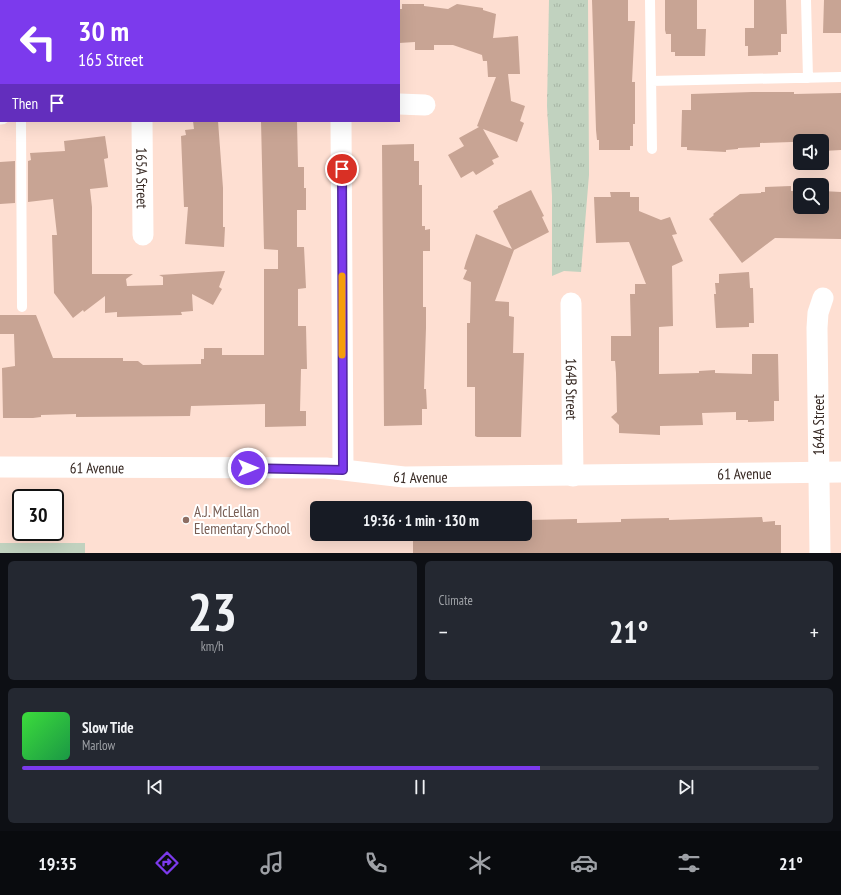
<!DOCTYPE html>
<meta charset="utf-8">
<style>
:root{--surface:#171b24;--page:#242831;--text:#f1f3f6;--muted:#9ea1a6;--line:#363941;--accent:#7c3aed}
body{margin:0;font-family:"PT Sans Narrow",sans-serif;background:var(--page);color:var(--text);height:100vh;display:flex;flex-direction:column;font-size:15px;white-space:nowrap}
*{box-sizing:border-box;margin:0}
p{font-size:13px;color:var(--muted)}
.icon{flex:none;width:22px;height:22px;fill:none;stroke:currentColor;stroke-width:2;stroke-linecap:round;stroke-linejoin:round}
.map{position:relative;height:553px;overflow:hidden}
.sheet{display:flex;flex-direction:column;gap:8px;padding:8px;background:#0d0f14;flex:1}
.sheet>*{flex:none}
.banner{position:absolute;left:0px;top:0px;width:400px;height:122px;box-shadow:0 4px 16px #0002;background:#7c3aed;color:#fff;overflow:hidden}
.fabs{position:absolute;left:793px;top:134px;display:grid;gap:8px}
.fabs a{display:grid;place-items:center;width:36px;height:36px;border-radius:6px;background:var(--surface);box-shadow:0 4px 16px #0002;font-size:20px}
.speed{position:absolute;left:12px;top:489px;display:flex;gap:8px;font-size:20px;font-weight:700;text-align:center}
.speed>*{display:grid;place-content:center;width:52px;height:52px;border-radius:50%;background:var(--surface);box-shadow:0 4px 16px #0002;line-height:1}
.speed .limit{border:2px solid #111;border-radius:6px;background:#fff;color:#111}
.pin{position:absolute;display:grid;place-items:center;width:34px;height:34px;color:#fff;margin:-17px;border:2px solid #fff;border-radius:50%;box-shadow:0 1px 4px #0007}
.me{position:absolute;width:44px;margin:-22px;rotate:90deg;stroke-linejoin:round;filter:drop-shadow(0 0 3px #0008)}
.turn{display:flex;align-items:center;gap:14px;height:84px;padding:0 12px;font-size:18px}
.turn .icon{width:52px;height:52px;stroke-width:2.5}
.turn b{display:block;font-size:28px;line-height:34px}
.then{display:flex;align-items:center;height:38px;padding:0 12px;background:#0003;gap:8px;font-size:15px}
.big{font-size:30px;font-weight:600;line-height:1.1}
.sheet .widget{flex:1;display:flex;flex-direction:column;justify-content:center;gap:6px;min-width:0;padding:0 14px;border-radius:6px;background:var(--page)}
.sheet .dial{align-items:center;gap:0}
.dial b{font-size:52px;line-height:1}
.song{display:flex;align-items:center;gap:12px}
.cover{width:48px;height:48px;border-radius:6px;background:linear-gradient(135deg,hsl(120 70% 55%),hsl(140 70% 35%))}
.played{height:4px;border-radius:2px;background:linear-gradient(90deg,var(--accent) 65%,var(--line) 65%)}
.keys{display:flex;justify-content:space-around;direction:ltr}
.heat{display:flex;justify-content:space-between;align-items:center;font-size:22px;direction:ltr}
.sheet .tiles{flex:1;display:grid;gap:8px;grid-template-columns:1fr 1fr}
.widget:last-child{grid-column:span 2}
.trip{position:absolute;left:310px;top:501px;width:222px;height:40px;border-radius:6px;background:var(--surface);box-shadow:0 4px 16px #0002;font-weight:600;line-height:40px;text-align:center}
.tabs{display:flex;height:64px;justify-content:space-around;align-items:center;background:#090b0e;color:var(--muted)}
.tabs .icon{width:28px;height:28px}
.tabs .active{color:var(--accent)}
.tabs b{font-size:18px;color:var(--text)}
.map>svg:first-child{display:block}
.grass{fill:url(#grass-tufts)}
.pitch{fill:#c1d2bf}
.building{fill:#c8a494}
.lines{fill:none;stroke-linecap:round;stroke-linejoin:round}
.lane{stroke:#fff;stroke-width:10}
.street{stroke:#fff;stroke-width:21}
.route-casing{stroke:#51269a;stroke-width:10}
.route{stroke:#7c3aed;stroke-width:7}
.slow{stroke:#f59e0b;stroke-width:7}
.education-dot{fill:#8d6e63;stroke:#fff;stroke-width:1.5}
.labels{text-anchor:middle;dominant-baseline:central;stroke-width:4;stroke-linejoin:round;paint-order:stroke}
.street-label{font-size:15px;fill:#362822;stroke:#fff}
.education-label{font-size:15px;fill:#785e54;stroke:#fff;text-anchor:start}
</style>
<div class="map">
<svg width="841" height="553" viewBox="0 0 841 553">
<defs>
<pattern id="grass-tufts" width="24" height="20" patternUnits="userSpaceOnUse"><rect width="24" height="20" fill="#c1d2bf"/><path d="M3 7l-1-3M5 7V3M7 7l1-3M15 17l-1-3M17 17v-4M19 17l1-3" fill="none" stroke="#a6b4a4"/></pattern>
</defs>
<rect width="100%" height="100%" fill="#fedfd2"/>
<path class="grass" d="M549 0H588L589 175 581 272 564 271 552 276V196L547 106Z"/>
<path class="pitch" d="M0 543H85V553H0Z"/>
<path class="building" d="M592 0H628V21H635L632 82H635V124H633V146H630V150H599V140H597L596 130Z
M665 0H697V29H706L705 56H675V52H671V34H666L665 30Z
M754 0H786L787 34H781V52H778V55L748 56V46H745V28H754Z
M824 0H841V33H823Z
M402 4H424V6L448 9 457 4 483 8V10L496 14 493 38 518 36 520 74H508L511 101 525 106 520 121 524 123 517 142 483 129 499 157 492 160 494 164 476 175 473 171 461 178 448 155 464 146 459 138 479 127 477 126 496 77H488L487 61H483L482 55 453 45H434V50H415V42L399 43V9H402Z
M752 92H794V94L841 93V150L823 151 822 141 760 143V147L738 148V149L726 150V152L687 150V147H681L682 110H691V94Z
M193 121H218L223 188V227H225L224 247 185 244 188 207H184L181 136 186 135 185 130 194 129Z
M261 121H297L298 167H304V188H306V210H297V247H304L305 267 306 288 298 289V326H306L307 369H301L300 411H306V426L265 427V404L191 406 190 416 76 417V414L41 415V417L33 418H3L2 368 15 366 14 334H0V315H36L53 358H123V361H138L143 365 201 364V359H204V348H222V355H264V269H278V250L264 249Z
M105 136 108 156V158L104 159 108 187 90 189 92 207V274H133L126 279 127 286 163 285V277L159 275 225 271 219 287 222 289 213 305 192 294 193 311 181 312 182 315 117 317V312L105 313V296L84 312 83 310 73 318 54 293 52 235H57L53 199 28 202V161L31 160 30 153 65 151 64 141Z
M414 144V161H419V185H422V226H425V230L430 229V251H423V307H426V328L424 389H426L427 409H422V425L384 426 382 145Z
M15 161V203L0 204V162Z
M791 186V191H800V207H822V191L841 192V239L775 238 742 263 709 219 714 215 713 214 740 194 761 193V192H765V187Z
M531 190 544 216 542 217 549 232 514 250 495 301 509 302V316L514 317 513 353H524L521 437H477L475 436V387H467V323H470L471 282 463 279 467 270 464 269 466 262 476 234 512 249 493 211 498 208V206Z
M610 192H630V197H639V211L661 220 670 217 677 234 672 235 683 261 672 266 673 326 659 327V374L699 373V371L715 370V373L752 374V354H778L779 401H774V421L748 422V420H736V412L702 413 703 425 660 426V435L619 433V425L611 417 617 412 616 373 615 361H611V336H631L630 294H635V284H646L629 242 596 243 594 197H611Z
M749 272 750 288H753L754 323H749V327L716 328 714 294H716L715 283H719V274Z
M762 517 763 522 775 521V525H781V553H413V534H525V523H528V520L577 519V523L621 522V519L669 518V520Z"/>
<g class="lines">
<path class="lane" d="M650 0 652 149
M806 0 808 78
M651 81 841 77
M21 121 22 307"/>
<g class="street">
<path d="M399 104 425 105"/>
<path d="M0 114H1"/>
<path id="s1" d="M142 121 143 235"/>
<path d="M341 121 343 469"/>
<path id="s2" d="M571 303 573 476"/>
<path id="s3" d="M0 467 326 468 404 477 841 472"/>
<path d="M820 553 817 328 818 313 823 298"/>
</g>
</g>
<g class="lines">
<g class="route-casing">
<path id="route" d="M248 468 343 470 342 169"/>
</g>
<use href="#route" class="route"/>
<path class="slow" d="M342 276V355"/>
</g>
<circle class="education-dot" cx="186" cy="520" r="4"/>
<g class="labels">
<g class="street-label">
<text stroke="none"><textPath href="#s1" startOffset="57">165A Street</textPath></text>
<text stroke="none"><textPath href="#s2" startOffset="86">164B Street</textPath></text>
<text transform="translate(818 425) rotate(-90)">164A Street</text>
<text stroke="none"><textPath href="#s3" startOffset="97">61 Avenue</textPath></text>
<text stroke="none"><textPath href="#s3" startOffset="745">61 Avenue</textPath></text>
<text stroke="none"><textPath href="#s3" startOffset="421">61 Avenue</textPath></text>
</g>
<g class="education-label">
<text x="194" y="511">A.J. McLellan<tspan x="194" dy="17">Elementary School</tspan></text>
</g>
</g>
</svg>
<div class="fabs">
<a><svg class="icon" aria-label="sound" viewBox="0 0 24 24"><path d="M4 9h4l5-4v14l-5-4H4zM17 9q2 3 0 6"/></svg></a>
<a><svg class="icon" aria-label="search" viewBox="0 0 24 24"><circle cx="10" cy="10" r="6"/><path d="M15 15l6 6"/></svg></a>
</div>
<div class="speed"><div class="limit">30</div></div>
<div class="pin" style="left:342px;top:169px;background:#d93025"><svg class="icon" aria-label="arrive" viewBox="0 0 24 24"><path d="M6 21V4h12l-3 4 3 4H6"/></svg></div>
<svg class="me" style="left:248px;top:468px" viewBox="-20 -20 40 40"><circle r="17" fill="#7c3aed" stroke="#fff" stroke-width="3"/><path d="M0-11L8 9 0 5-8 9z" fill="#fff"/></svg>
<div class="trip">19:36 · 1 min · 130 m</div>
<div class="banner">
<div class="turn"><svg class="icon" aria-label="left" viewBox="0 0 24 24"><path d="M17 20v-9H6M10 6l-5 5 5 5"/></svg><div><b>30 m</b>165 Street</div></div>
<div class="then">Then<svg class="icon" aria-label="arrive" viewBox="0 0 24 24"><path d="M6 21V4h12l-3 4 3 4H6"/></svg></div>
</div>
</div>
<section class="sheet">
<div class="tiles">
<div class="widget dial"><b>23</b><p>km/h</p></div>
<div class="widget"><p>Climate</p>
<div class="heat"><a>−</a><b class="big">21°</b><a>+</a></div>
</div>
<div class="widget">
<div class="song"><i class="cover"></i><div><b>Slow Tide</b><p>Marlow</p></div></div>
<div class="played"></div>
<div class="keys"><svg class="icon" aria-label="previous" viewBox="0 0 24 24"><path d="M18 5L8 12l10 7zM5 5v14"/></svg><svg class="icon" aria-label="pause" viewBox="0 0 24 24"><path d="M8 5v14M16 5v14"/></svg><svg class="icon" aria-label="next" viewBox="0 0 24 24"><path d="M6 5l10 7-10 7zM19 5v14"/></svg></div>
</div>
</div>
</section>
<nav class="tabs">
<b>19:35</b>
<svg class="icon active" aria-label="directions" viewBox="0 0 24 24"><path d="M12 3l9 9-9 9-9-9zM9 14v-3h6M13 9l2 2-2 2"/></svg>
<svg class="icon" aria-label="music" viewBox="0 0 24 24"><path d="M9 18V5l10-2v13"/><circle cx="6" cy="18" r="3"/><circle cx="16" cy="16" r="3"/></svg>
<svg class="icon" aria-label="phone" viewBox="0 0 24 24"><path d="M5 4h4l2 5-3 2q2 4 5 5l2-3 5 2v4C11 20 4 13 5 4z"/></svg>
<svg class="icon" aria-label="climate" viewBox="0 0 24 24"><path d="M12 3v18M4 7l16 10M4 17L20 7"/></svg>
<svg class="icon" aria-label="car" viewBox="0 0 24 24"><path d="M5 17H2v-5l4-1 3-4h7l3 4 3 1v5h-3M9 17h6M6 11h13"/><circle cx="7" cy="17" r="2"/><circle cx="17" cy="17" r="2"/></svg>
<svg class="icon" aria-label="filters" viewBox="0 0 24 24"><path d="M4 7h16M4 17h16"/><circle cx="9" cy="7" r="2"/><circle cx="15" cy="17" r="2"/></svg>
<b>21°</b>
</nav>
